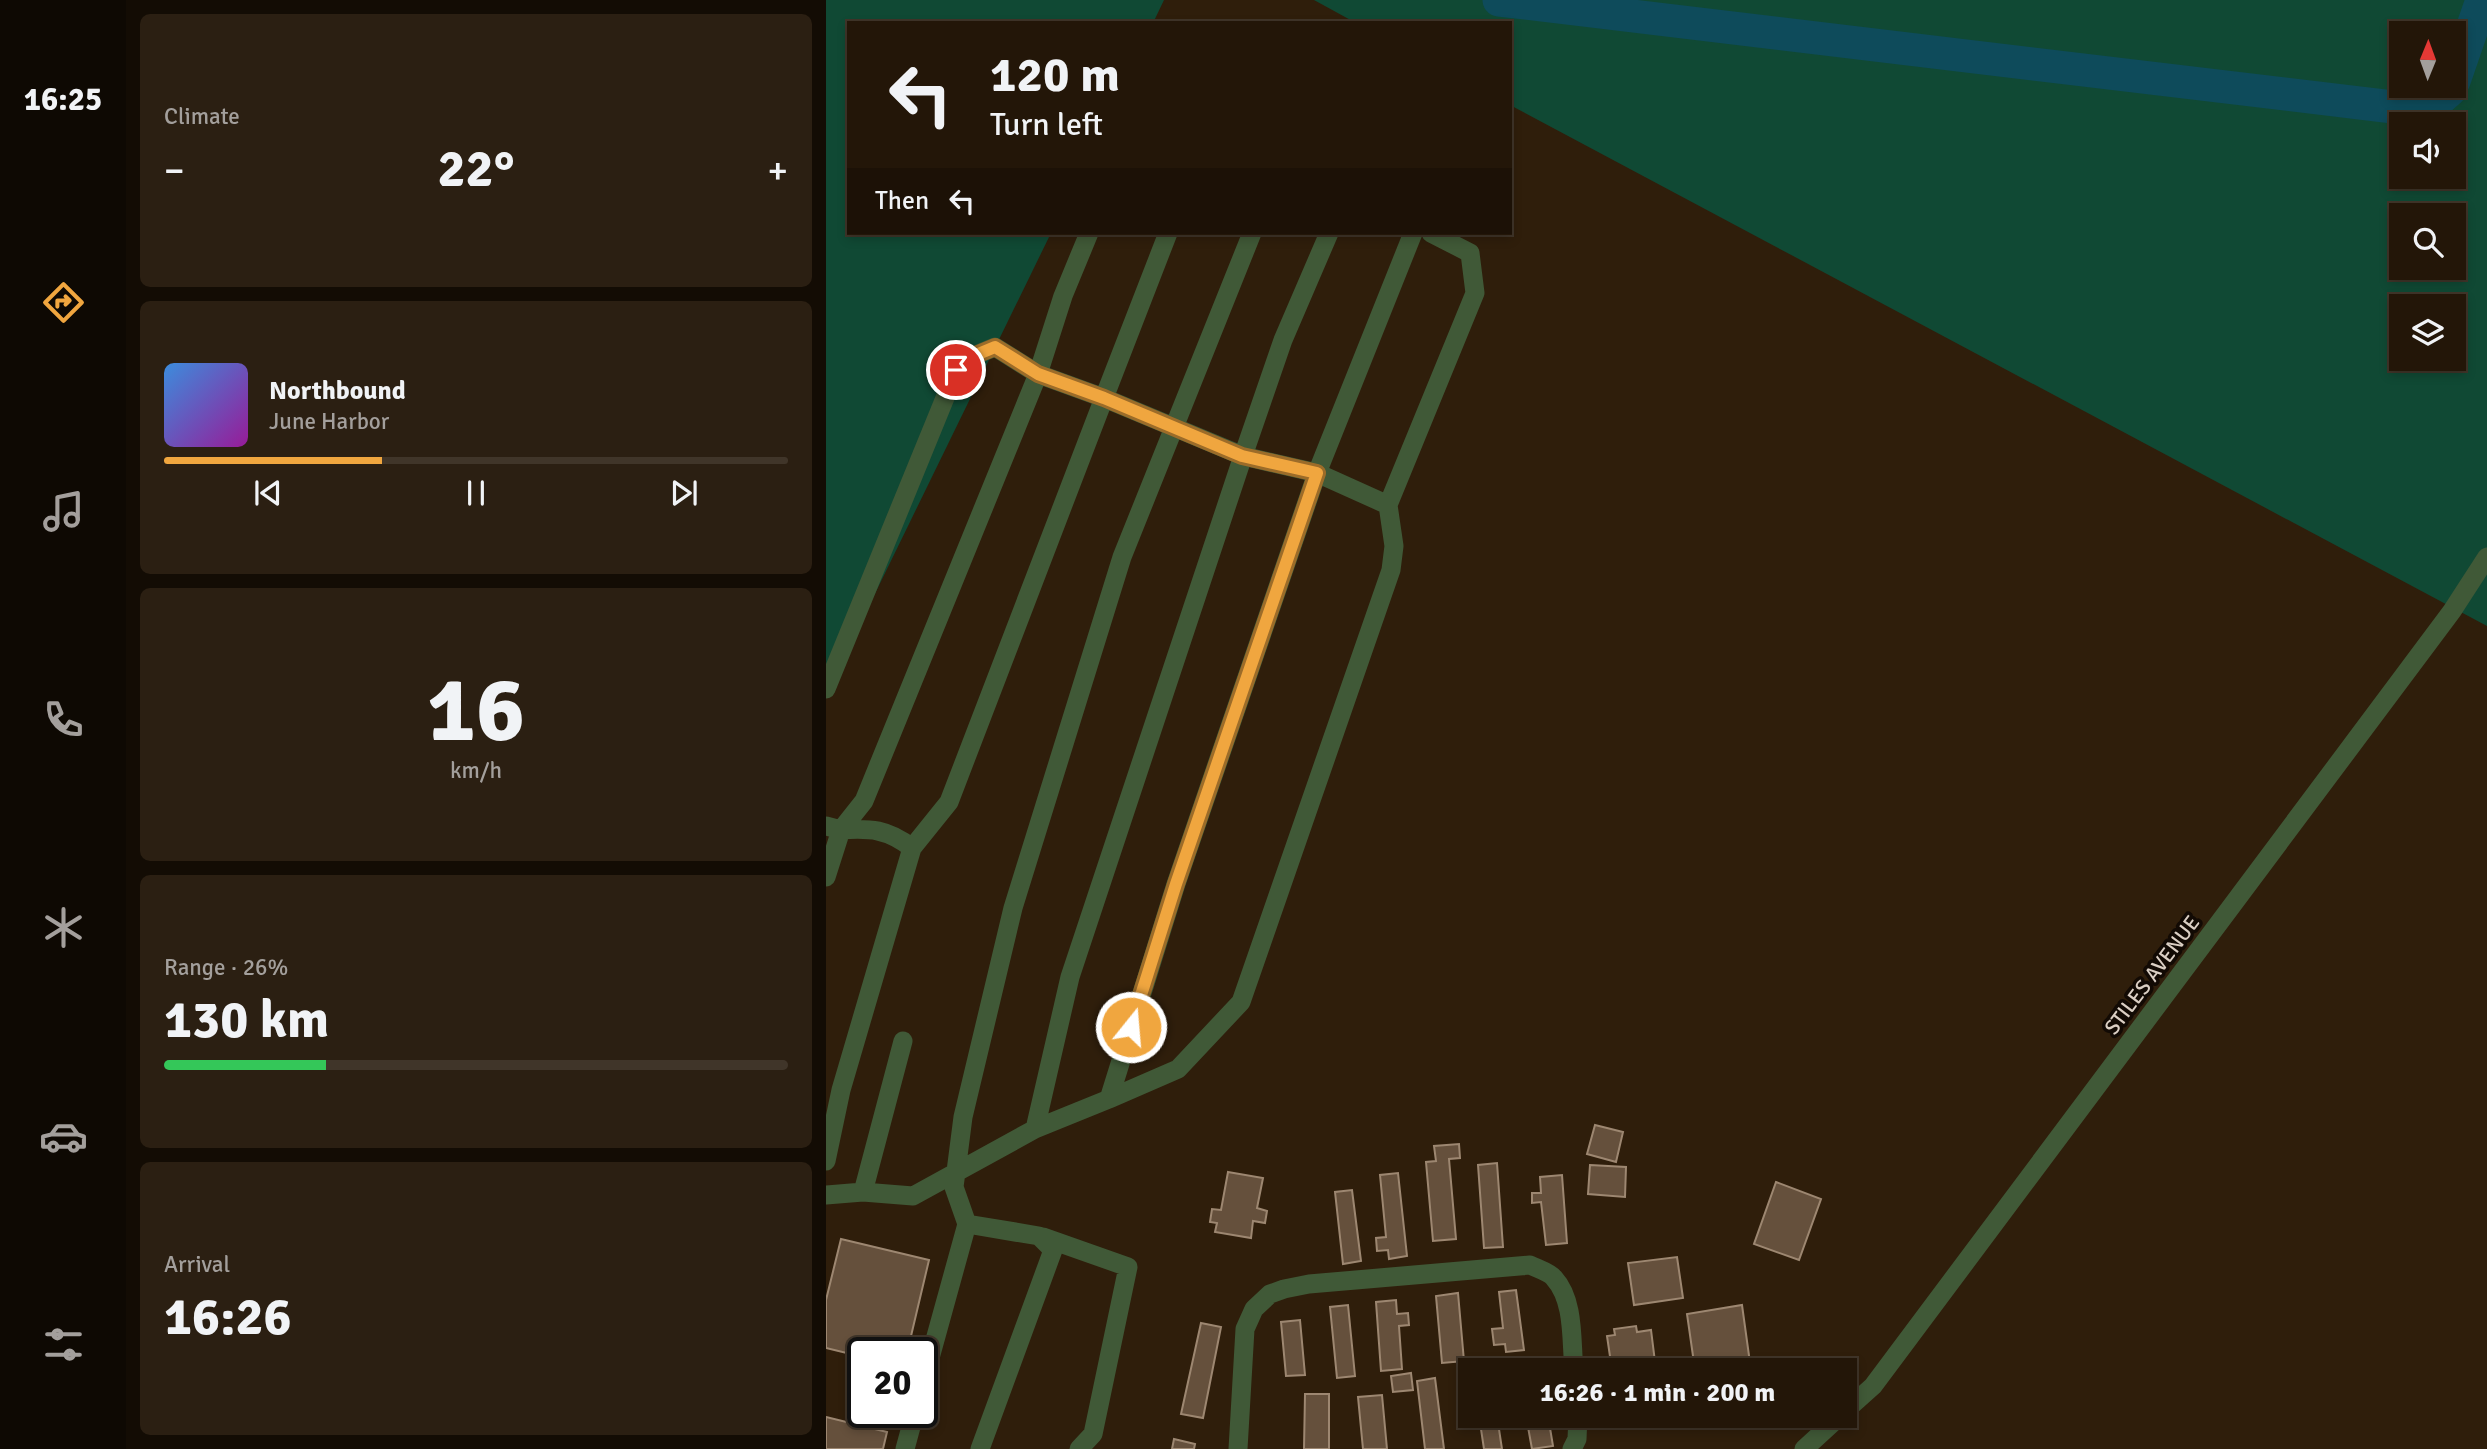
<!DOCTYPE html>
<meta charset="utf-8">
<style>
:root{--surface:#231608;--page:#2b1f12;--text:#f1f3f6;--muted:#a39f9c;--line:#403529;--accent:#f0a63f}
body{margin:0;font-family:Signika,sans-serif;background:var(--page);color:var(--text);height:100vh;display:flex;flex-direction:column;font-size:26px;white-space:nowrap}
*{box-sizing:border-box;margin:0}
p{font-size:23px;color:var(--muted)}
.icon{flex:none;width:38px;height:38px;fill:none;stroke:currentColor;stroke-width:2;stroke-linecap:round;stroke-linejoin:round}
.map{position:relative;flex:1;overflow:hidden}
.drawer{display:flex;flex-direction:column;gap:14px;padding:14px;background:#130c04;width:700px}
.drawer>*{flex:none}
.guide{position:absolute;left:21px;top:21px;width:665px;height:214px;border-radius:0px;box-shadow:0 4px 10px #0003,0 0 0 2px var(--line);background:#231608;color:var(--text);overflow:hidden}
.needle{width:46px;rotate:1deg}
.tools{position:absolute;left:1563px;top:21px;display:grid;gap:14px}
.tools a{display:grid;place-items:center;width:77px;height:77px;border-radius:0px;background:var(--surface);box-shadow:0 4px 10px #0003,0 0 0 2px var(--line);font-size:35px}
.speed{position:absolute;left:21px;top:1337px;display:flex;gap:14px;font-size:35px;font-weight:700;text-align:center}
.speed>*{display:grid;place-content:center;width:91px;height:91px;border-radius:50%;background:var(--surface);box-shadow:0 4px 10px #0003,0 0 0 2px var(--line);line-height:1}
.speed .limit{border:4px solid #111;border-radius:10px;background:#fff;color:#111}
.pin{position:absolute;display:grid;place-items:center;width:60px;height:60px;color:#fff;margin:-30px;border:4px solid #fff;border-radius:50%;box-shadow:0 2px 7px #0007}
.me{position:absolute;width:77px;margin:-38px;rotate:17deg;stroke-linejoin:round;filter:drop-shadow(0 0 5px #0008)}
.turn{display:flex;align-items:center;gap:24px;height:147px;padding:0 28px;font-size:32px}
.turn .icon{width:91px;height:91px;stroke-width:2.5}
.turn b{display:block;font-size:49px;line-height:60px}
.then{display:flex;align-items:center;height:66px;padding:0 28px;background:#0003;gap:14px;font-size:26px}
.big{font-size:52px;font-weight:800;line-height:1.1}
.drawer .tile{flex:1;display:flex;flex-direction:column;justify-content:center;gap:10px;min-width:0;padding:0 24px;border-radius:10px;background:var(--page)}
.drawer .dial{align-items:center;gap:0}
.dial b{font-size:91px;line-height:1}
.song{display:flex;align-items:center;gap:21px}
.cover{width:84px;height:84px;border-radius:10px;background:linear-gradient(135deg,hsl(210 70% 55%),hsl(300 70% 35%))}
.played{height:7px;border-radius:4px;background:linear-gradient(90deg,var(--accent) 35%,var(--line) 35%)}
.keys{display:flex;justify-content:space-around;direction:ltr}
.heat{display:flex;justify-content:space-between;align-items:center;font-size:38px;direction:ltr}
.charge{height:10px;border-radius:5px;background:linear-gradient(90deg,#34c759 26%,var(--line) 0)}
.trip{position:absolute;left:632px;top:1358px;width:399px;height:70px;border-radius:0px;background:var(--surface);box-shadow:0 4px 10px #0003,0 0 0 2px var(--line);font-weight:800;line-height:70px;text-align:center}
main{display:flex;flex:1;min-height:0}
.menu{display:flex;flex-direction:column;width:126px;justify-content:space-around;align-items:center;background:#0e0903;color:var(--muted)}
.menu .icon{width:49px;height:49px}
.menu .active{color:var(--accent)}
.menu b{font-size:32px;color:var(--text)}
.map>svg:first-child{display:block}
.green{fill:#104934;fill-rule:evenodd}
.lines{fill:none;stroke-linecap:round;stroke-linejoin:round}
.canal{stroke:#0e4b5b;stroke-width:33}
.building{fill:#65503c;stroke:#9d8771;stroke-width:2}
.service{stroke:#405937;stroke-width:19}
.tertiary{stroke:#405937;stroke-width:19}
.route-casing{stroke:#9c6c29;stroke-width:18}
.route{stroke:#f0a63f;stroke-width:12}
.labels{text-anchor:middle;dominant-baseline:central;stroke-width:7;stroke-linejoin:round;paint-order:stroke}
.street-label{font-size:21px;fill:#dbcfc4;stroke:#120a04}
</style>
<main>
<nav class="menu">
<b>16:25</b>
<svg class="icon active" aria-label="directions" viewBox="0 0 24 24"><path d="M12 3l9 9-9 9-9-9zM9 14v-3h6M13 9l2 2-2 2"/></svg>
<svg class="icon" aria-label="music" viewBox="0 0 24 24"><path d="M9 18V5l10-2v13"/><circle cx="6" cy="18" r="3"/><circle cx="16" cy="16" r="3"/></svg>
<svg class="icon" aria-label="phone" viewBox="0 0 24 24"><path d="M5 4h4l2 5-3 2q2 4 5 5l2-3 5 2v4C11 20 4 13 5 4z"/></svg>
<svg class="icon" aria-label="climate" viewBox="0 0 24 24"><path d="M12 3v18M4 7l16 10M4 17L20 7"/></svg>
<svg class="icon" aria-label="car" viewBox="0 0 24 24"><path d="M5 17H2v-5l4-1 3-4h7l3 4 3 1v5h-3M9 17h6M6 11h13"/><circle cx="7" cy="17" r="2"/><circle cx="17" cy="17" r="2"/></svg>
<svg class="icon" aria-label="filters" viewBox="0 0 24 24"><path d="M4 7h16M4 17h16"/><circle cx="9" cy="7" r="2"/><circle cx="15" cy="17" r="2"/></svg>
</nav>
<section class="drawer">
<div class="tile"><p>Climate</p>
<div class="heat"><a>−</a><b class="big">22°</b><a>+</a></div>
</div>
<div class="tile">
<div class="song"><i class="cover"></i><div><b>Northbound</b><p>June Harbor</p></div></div>
<div class="played"></div>
<div class="keys"><svg class="icon" aria-label="previous" viewBox="0 0 24 24"><path d="M18 5L8 12l10 7zM5 5v14"/></svg><svg class="icon" aria-label="pause" viewBox="0 0 24 24"><path d="M8 5v14M16 5v14"/></svg><svg class="icon" aria-label="next" viewBox="0 0 24 24"><path d="M6 5l10 7-10 7zM19 5v14"/></svg></div>
</div>
<div class="tile dial"><b>16</b><p>km/h</p></div>
<div class="tile"><p>Range · 26%</p><b class="big">130 km</b><div class="charge"></div></div>
<div class="tile"><p>Arrival</p><b class="big">16:26</b></div>
</section>
<div class="map">
<svg width="1661" height="1449" viewBox="0 0 1661 1449">
<rect width="100%" height="100%" fill="#2f1e0b"/>
<path class="green" d="M0 0H338L327 23H23V233H225L0 694Z
M488 0H1661V626L684 105V23H530ZM1575 33H1628V86H1575ZM1575 124H1628V177H1575ZM1575 215H1628V268H1575ZM1575 306H1628V359H1575Z"/>
<g class="lines">
<path class="canal" d="M673 0 1600 111 1624 90 1626 86
M1628 81 1656 0"/>
</g>
<path class="building" d="M769 1125 797 1132 790 1162 761 1154Z
M633 1144 634 1158 623 1159 630 1239 607 1241 600 1162 610 1161 608 1146Z
M671 1163 677 1247 658 1248 652 1165Z
M764 1165 800 1167 799 1197 762 1194Z
M402 1172 437 1178 431 1208 441 1211 439 1223 427 1221 425 1238 389 1232 391 1223 384 1222 386 1209 395 1210Z
M572 1173 581 1256 563 1259 562 1250 551 1251 550 1238 560 1237 554 1175Z
M736 1175 741 1243 720 1245 715 1202 706 1203V1193H715L714 1177Z
M950 1182 995 1199 973 1260 928 1244Z
M526 1190 535 1261 517 1264 509 1192Z
M15 1239 103 1260 81 1353H37V1357L0 1348V1300Z
M851 1257 857 1298 808 1305 802 1263Z
M690 1290 698 1350 680 1352 679 1344 668 1345 666 1329 677 1328 673 1292Z
M632 1293 638 1361 616 1363 610 1296Z
M570 1300 571 1314 582 1313 583 1325 573 1326 576 1369 555 1371 550 1302Z
M522 1305 529 1376 511 1378 504 1307Z
M916 1305 925 1370H869L861 1314Z
M474 1320 479 1375 460 1376 455 1322Z
M375 1323 395 1327 377 1418 355 1414Z
M810 1326 811 1332 825 1330 830 1370H786L781 1336 789 1335 788 1329Z
M585 1373 587 1390 567 1392 565 1376Z
M609 1378 618 1449H599L591 1381Z
M479 1394H503V1449H478Z
M556 1395 561 1449H537L532 1397Z
M653 1416H671L676 1449H658Z
M700 1416H722L727 1446 706 1449Z
M0 1417 61 1432 57 1449H0Z
M348 1439 369 1444 368 1449H346Z"/>
<g class="lines">
<path class="service" d="M342 233 278 398 417 456 457 340 503 233
M0 689 130 371 145 357 169 347 212 374 237 296 263 233
M0 826 15 830 38 801 212 374 278 398 123 802 86 848
M0 877 15 830C44 828 62 829 86 848L15 1090 0 1161
M283 1099 352 1069 415 1002 565 570 568 546 562 505
M209 1129 283 1099 350 884 491 473 562 505 649 293 644 253 605 233
M37 1192 77 1041
M0 1195 37 1192 87 1196 209 1129 244 977 417 456 491 473 587 233
M141 1224 213 1236 227 1250 154 1449
M217 1237 302 1267 267 1434 253 1449
M96 1387 141 1224 128 1187 137 1117 187 908 296 557 426 233
M79 1449 89 1412
M412 1449 419 1329 428 1309 444 1294 458 1289 483 1284 704 1265C712 1269 723 1272 728 1278 749 1301 745 1342 748 1370
M746 1449 751 1439 752 1416"/>
<path class="tertiary" d="M1018 1412 1047 1386 1626 611 1661 557
M978 1449 1014 1416"/>
</g>
<g class="lines">
<g class="route-casing">
<path id="route" d="M130 370 145 357 169 347 212 374 278 398 416 456 491 473 350 884 305 1027"/>
</g>
<use href="#route" class="route"/>
</g>
<g class="labels">
<g class="street-label">
<text transform="translate(1326 975) rotate(-53)">STILES AVENUE</text>
</g>
</g>
</svg>
<div class="tools">
<a><svg class="needle" viewBox="-14 -14 28 28"><path d="M0-13l5 13h-10z" fill="#e53935"/><path d="M0 13l5-13h-10z" fill="#a39f9c"/></svg></a>
<a><svg class="icon" aria-label="sound" viewBox="0 0 24 24"><path d="M4 9h4l5-4v14l-5-4H4zM17 9q2 3 0 6"/></svg></a>
<a><svg class="icon" aria-label="search" viewBox="0 0 24 24"><circle cx="10" cy="10" r="6"/><path d="M15 15l6 6"/></svg></a>
<a><svg class="icon" aria-label="layers" viewBox="0 0 24 24"><path d="M12 4l9 5-9 5-9-5zM3 14l9 5 9-5"/></svg></a>
</div>
<div class="speed"><div class="limit">20</div></div>
<div class="pin" style="left:130px;top:370px;background:#d93025"><svg class="icon" aria-label="arrive" viewBox="0 0 24 24"><path d="M6 21V4h12l-3 4 3 4H6"/></svg></div>
<svg class="me" style="left:305px;top:1027px" viewBox="-20 -20 40 40"><circle r="17" fill="#f0a63f" stroke="#fff" stroke-width="3"/><path d="M0-11L8 9 0 5-8 9z" fill="#fff"/></svg>
<div class="trip">16:26 · 1 min · 200 m</div>
<div class="guide">
<div class="turn"><svg class="icon" aria-label="left" viewBox="0 0 24 24"><path d="M17 20v-9H6M10 6l-5 5 5 5"/></svg><div><b>120 m</b>Turn left</div></div>
<div class="then">Then<svg class="icon" aria-label="left" viewBox="0 0 24 24"><path d="M17 20v-9H6M10 6l-5 5 5 5"/></svg></div>
</div>
</div>
</main>
